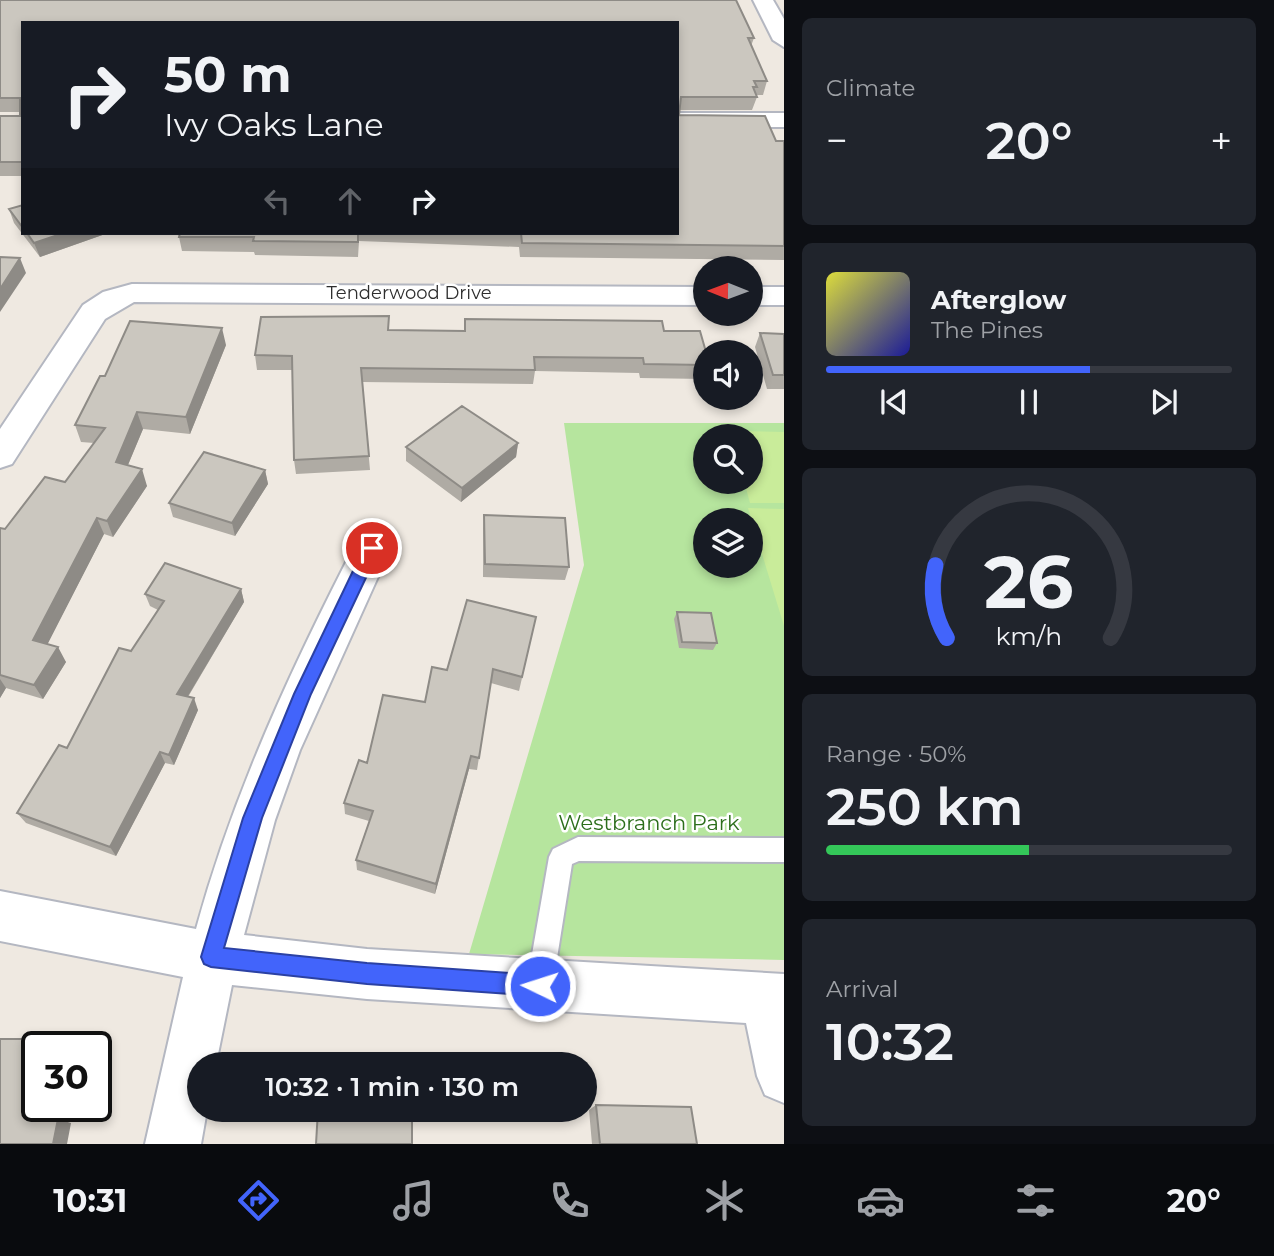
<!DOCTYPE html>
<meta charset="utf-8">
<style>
:root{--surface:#171b24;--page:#20242c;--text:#f1f3f6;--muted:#9ea1a6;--line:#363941;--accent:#4264fb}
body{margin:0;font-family:Montserrat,sans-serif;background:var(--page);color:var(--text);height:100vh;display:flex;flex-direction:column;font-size:26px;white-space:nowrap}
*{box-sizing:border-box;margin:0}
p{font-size:23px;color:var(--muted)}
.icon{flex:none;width:38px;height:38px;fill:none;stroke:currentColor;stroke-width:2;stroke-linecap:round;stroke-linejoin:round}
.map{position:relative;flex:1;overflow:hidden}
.side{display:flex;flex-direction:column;gap:18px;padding:18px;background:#0d0f14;width:490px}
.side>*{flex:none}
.guide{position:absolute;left:21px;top:21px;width:658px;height:214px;border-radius:0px;box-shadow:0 4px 10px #0003;background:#171b24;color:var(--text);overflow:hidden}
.needle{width:46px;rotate:271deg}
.buttons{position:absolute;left:693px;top:256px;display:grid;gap:14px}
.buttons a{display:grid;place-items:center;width:70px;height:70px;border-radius:50%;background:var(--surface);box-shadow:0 4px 10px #0003;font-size:35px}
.speed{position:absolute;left:21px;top:1031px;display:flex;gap:14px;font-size:35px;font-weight:700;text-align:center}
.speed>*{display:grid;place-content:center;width:91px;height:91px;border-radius:50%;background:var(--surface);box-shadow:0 4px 10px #0003;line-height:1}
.speed .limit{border:4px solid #111;border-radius:10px;background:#fff;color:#111}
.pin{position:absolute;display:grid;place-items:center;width:60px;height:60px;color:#fff;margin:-30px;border:4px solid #fff;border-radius:50%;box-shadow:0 2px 7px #0007}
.me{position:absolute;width:77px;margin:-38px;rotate:274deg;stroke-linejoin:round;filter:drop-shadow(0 0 5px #0008)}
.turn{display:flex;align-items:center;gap:24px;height:147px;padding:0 28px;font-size:32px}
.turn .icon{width:91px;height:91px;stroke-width:2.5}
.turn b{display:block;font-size:49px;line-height:60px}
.lanes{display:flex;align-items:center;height:66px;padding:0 28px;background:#0003;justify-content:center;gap:35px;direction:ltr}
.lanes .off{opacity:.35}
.big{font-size:52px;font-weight:600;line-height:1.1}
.side .widget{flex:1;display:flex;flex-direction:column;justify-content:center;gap:10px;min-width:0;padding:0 24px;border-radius:10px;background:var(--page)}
.side .dial{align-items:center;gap:0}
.dial svg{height:182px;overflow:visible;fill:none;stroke:var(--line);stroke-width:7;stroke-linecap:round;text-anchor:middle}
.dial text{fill:var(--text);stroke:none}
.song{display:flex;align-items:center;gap:21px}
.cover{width:84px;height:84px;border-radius:10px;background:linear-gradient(135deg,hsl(60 70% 55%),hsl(240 70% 35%))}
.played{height:7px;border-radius:4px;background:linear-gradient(90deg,var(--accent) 65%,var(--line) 65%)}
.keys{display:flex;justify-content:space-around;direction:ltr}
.heat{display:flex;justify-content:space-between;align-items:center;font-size:38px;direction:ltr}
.charge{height:10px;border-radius:5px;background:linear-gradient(90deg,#34c759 50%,var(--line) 0)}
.trip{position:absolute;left:187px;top:1052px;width:410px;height:70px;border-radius:35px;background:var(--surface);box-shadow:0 4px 10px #0003;font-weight:600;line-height:70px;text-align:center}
.menu{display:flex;height:112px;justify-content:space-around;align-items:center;background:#090b0e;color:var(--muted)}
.menu .icon{width:49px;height:49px}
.menu .current{color:var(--accent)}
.menu b{font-size:32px;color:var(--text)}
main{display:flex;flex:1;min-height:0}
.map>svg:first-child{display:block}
.green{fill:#b6e59e;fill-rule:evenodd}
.pitch{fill:#c9ec9a}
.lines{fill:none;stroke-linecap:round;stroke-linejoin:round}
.lane-casing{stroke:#b4b7c1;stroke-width:4}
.street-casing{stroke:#b4b7c1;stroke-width:4}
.lane{fill:#fff;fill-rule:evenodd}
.street{fill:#fff;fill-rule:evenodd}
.wall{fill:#afaba4}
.shaded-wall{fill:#8e8b86}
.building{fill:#cbc7bf;stroke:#8e8b86;stroke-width:2}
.route{fill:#4264fb;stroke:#2b41a3;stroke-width:2}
.labels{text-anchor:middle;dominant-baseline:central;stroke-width:5;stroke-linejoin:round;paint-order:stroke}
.far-street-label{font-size:18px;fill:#2e2e2e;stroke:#fff}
.park-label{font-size:21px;fill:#2c6e1b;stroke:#fff}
</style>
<main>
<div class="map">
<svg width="784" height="1144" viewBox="0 0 784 1144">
<rect width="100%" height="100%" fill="#efe9e1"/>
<path class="green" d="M564 423H784V960L469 954 584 565ZM705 436H751V481H705ZM705 520H751V565H705Z"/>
<path class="pitch" d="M731 431 784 432V503H750L744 481H751V436H732Z
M748 508 784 509V626Z"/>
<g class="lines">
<g class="lane-casing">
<path id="lane" d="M578 837 784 838V862L579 861 572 864 553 983 549 992 540 996 531 992 527 983 549 857 553 849Z"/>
</g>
<g class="street-casing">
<path id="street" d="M753 0H773L784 19V47L773 40Z
M677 113H784V127H677Z
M132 284 705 287V305L134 302 105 319 12 464 0 468V429L83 305 103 292Z
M751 287H784V305H751Z
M372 533 385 537 391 548 300 750 275 820 244 935 367 949 784 974V1103L765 1095 757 1076 746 1023 367 999 232 985 216 1064H200V1110H207L201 1144H145L183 977 0 941V891L196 929C234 791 293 664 359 537Z"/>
</g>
<use href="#lane" class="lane"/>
<use href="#street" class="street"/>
</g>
<path class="wall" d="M0 0H736L754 38 751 46 767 81 763 95H756L757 97 752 110H679V115L765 116 776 141H784V260L520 257 519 247 359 241 358 257 255 255 254 252 182 251 179 237 180 234 108 233 40 257 14 223 9 209 23 205V233H677V23H23V176H0V116H20V112H0Z
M465 319 664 331 705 352V379L640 378 639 373 535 371 533 384 362 382 370 470 296 474 294 460 292 370H257L255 355 389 330 464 331Z
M760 333 784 334V389H767L755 347Z
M226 345 190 434 143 429 128 465 147 486 113 537 104 534 47 644 66 662 43 699 6 688 0 698V528L5 529 65 482 94 443 81 442 75 425 105 376Z
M518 443 516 457 461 502 406 461V447Z
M265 470 268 484 235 536 173 517 169 503Z
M484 515 569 567 565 580 483 577V528Z
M241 589 244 602 188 697 198 710 174 765 165 763 116 856 26 823 17 813 67 748 158 610 150 606 145 594Z
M677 612 717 643 713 650 679 648 674 619Z
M536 617 519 691 491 683 477 770 469 769 435 894 357 870 356 860 369 821 345 814 344 803 367 763 425 702 447 670Z
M596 1105 697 1144H592L589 1110Z"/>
<path class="shaded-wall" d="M64 233H108L40 257 34 243Z
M20 258 26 273 0 312V289Z
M222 328 226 345 190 434 186 417Z
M137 412 143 429 122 479 116 462Z
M518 443 516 457 461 502 462 488Z
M142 469 147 486 113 537 107 521Z
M265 470 268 484 235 536 232 523Z
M97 518 104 534 42 655 33 640Z
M241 589 244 602 182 706 177 694Z
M58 647 66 662 43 699 34 685Z
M0 679 6 688 0 698Z
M194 698 198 710 174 765 169 755Z
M160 752 165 763 116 856 110 847Z
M471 756 469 769 435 894 436 884Z
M46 1039 59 1046H44Z
M37 1083V1106H47L43 1123 29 1119Z
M58 1119 71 1123 67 1144H53Z"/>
<path class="building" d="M0 0H736L754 38H748L767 81H754L757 87H753L757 97H681L679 115 765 116 776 141H784V246L522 243 521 233H520H677V23H23V162H0V116H20V98H0Z
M23 205V228L9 209Z
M27 233H64L34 243Z
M180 233H358V242L253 241 254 237H179Z
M0 257 20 258 0 289Z
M389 316 388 330 465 331V319L662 321 664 331H700L706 352 705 365 644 364 643 358 534 357 535 370 361 368 369 456 294 460 292 356 255 355 261 317Z
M130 321 222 328 186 417 137 412 116 462 142 469 107 521 97 518 33 640 58 647 34 685 0 675V528L5 529 45 477 65 482 105 428 75 425 100 376H105Z
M760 333 784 334V375H773Z
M462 406 518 443 462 488 406 447Z
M204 452 265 470 232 523 169 503Z
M484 515 565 518 569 567 485 564Z
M165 563 241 589 177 694 194 698 169 755 160 752 110 847 17 813 59 745 67 748 119 648 131 651 164 601 145 594Z
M467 600 536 617 522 677 493 669 479 758 471 756 436 884 356 860 373 811 344 803 359 760 367 763 383 695 425 702 432 667 447 670Z
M677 612 711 613 717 643 682 642Z
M0 1039H46L44 1046H37V1083L29 1119H58L53 1144H0Z
M596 1105 691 1107 697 1144H600Z
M318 1110H412V1144H316Z"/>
<path class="route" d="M372 542 380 548 311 694 262 818 224 948 367 963 540 975 547 978 550 986 547 993 540 996 367 984 211 967 204 964 201 957 243 818 294 694 364 548Z"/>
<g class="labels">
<g class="far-street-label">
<text x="409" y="293">Tenderwood Drive</text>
</g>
<g class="park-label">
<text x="649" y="822">Westbranch Park</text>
</g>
</g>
</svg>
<div class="buttons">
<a><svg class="needle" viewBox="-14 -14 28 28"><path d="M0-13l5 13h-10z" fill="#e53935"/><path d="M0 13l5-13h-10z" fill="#9ea1a6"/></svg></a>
<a><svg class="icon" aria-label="sound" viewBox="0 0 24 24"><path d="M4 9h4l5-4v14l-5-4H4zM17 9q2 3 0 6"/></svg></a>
<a><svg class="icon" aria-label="search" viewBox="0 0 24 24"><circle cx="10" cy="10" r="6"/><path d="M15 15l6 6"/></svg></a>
<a><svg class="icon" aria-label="layers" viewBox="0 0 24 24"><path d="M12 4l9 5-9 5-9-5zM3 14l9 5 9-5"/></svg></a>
</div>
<div class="speed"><div class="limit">30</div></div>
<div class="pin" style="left:372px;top:548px;background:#d93025"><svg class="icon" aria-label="arrive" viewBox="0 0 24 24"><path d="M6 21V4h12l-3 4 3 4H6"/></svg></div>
<svg class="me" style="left:540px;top:986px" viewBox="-20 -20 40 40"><circle r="17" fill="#4264fb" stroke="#fff" stroke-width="3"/><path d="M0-11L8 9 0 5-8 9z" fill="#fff"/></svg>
<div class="trip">10:32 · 1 min · 130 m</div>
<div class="guide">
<div class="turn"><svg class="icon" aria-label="right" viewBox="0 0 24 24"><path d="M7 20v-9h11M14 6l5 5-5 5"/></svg><div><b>50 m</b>Ivy Oaks Lane</div></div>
<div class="lanes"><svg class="icon off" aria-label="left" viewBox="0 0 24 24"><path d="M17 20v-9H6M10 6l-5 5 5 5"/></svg><svg class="icon off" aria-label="ahead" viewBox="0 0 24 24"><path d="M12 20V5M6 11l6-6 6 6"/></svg><svg class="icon" aria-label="right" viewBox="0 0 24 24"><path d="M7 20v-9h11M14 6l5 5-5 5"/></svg></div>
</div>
</div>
<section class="side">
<div class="widget"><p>Climate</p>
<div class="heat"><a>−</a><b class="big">20°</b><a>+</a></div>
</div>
<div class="widget">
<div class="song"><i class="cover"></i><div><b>Afterglow</b><p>The Pines</p></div></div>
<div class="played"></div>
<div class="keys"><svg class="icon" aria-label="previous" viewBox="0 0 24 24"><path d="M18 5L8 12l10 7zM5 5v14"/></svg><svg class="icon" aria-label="pause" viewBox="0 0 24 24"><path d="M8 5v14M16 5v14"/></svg><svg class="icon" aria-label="next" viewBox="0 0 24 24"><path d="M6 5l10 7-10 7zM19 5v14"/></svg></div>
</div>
<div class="widget dial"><svg viewBox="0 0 100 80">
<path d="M14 69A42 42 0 1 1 86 69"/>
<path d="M14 69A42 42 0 0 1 9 37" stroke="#4264fb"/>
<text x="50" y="56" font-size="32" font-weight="700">26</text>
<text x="50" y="72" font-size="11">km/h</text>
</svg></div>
<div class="widget"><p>Range · 50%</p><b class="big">250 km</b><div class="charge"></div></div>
<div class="widget"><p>Arrival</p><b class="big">10:32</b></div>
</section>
</main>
<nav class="menu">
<b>10:31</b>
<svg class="icon current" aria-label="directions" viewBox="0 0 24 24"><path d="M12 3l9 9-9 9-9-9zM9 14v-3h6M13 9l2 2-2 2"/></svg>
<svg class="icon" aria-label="music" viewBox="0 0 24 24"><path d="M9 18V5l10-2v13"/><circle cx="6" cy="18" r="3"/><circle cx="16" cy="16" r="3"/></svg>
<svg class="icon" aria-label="phone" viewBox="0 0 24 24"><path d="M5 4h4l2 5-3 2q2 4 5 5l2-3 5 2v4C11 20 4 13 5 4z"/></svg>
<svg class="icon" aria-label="climate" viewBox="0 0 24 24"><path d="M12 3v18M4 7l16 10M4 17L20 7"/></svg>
<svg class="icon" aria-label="car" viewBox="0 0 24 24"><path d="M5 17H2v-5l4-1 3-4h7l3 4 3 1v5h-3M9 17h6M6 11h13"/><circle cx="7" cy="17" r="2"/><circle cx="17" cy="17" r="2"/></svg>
<svg class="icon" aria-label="filters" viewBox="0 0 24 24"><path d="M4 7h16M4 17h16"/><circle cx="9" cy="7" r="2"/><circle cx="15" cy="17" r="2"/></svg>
<b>20°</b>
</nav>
